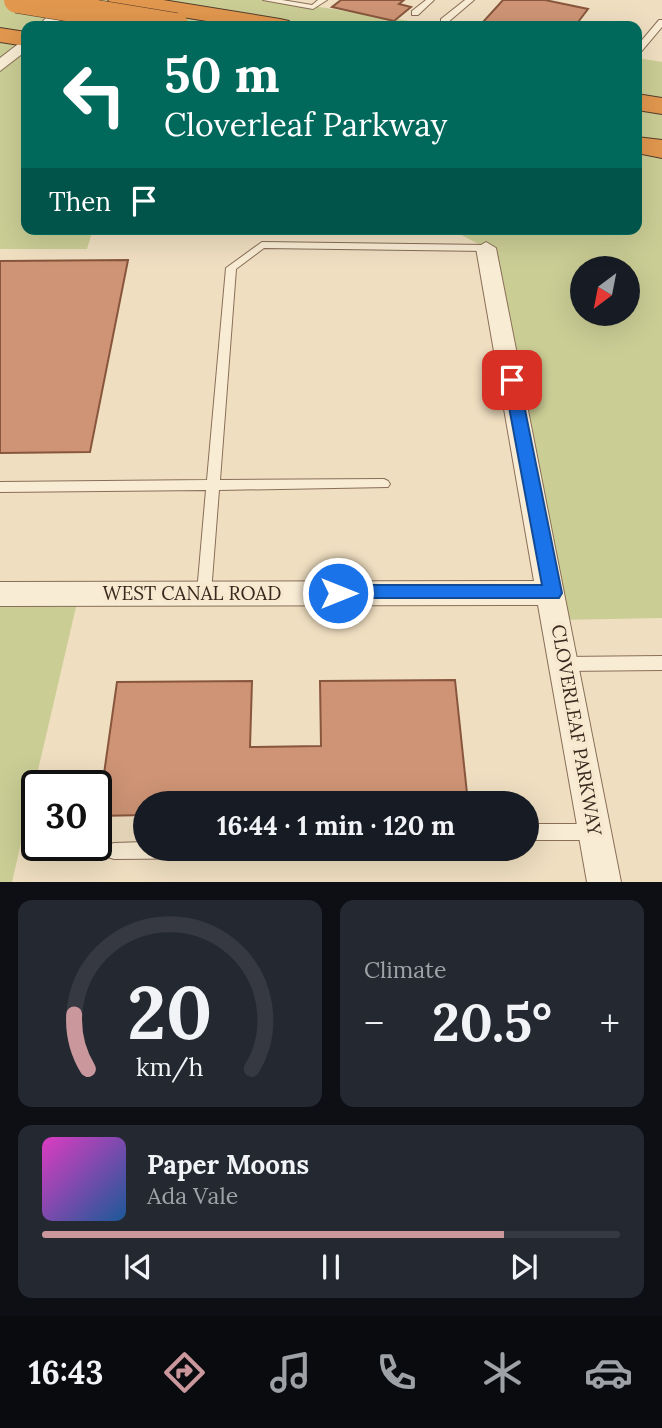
<!DOCTYPE html>
<meta charset="utf-8">
<style>
:root{--surface:#171b24;--page:#242831;--text:#f1f3f6;--muted:#9ea1a6;--line:#363941;--accent:#c9979c}
body{margin:0;font-family:Lora,serif;background:var(--page);color:var(--text);height:100vh;display:flex;flex-direction:column;font-size:26px;white-space:nowrap}
*{box-sizing:border-box;margin:0}
p{font-size:23px;color:var(--muted)}
.icon{flex:none;width:38px;height:38px;fill:none;stroke:currentColor;stroke-width:2;stroke-linecap:round;stroke-linejoin:round}
.map{position:relative;height:882px;overflow:hidden}
.side{display:flex;flex-direction:column;gap:18px;padding:18px;background:#0d0f14;flex:1}
.side>*{flex:none}
.hud{position:absolute;left:21px;top:21px;width:621px;height:214px;border-radius:14px;box-shadow:0 7px 28px #0002;background:#00695c;color:#fff;overflow:hidden}
.needle{width:46px;rotate:212deg}
.fabs{position:absolute;left:570px;top:256px;display:grid;gap:14px}
.fabs a{display:grid;place-items:center;width:70px;height:70px;border-radius:50%;background:var(--surface);box-shadow:0 7px 28px #0002;font-size:35px}
.speed{position:absolute;left:21px;top:770px;display:flex;gap:14px;font-size:35px;font-weight:700;text-align:center}
.speed>*{display:grid;place-content:center;width:91px;height:91px;border-radius:50%;background:var(--surface);box-shadow:0 7px 28px #0002;line-height:1}
.speed .limit{border:4px solid #111;border-radius:10px;background:#fff;color:#111}
.pin{position:absolute;display:grid;place-items:center;width:60px;height:60px;color:#fff;margin:-30px;border-radius:14px;box-shadow:0 4px 10px #0006}
.me{position:absolute;width:77px;margin:-38px;rotate:90deg;stroke-linejoin:round;filter:drop-shadow(0 0 5px #0008)}
.turn{display:flex;align-items:center;gap:24px;height:147px;padding:0 28px;font-size:32px}
.turn .icon{width:91px;height:91px;stroke-width:2.5}
.turn b{display:block;font-size:49px;line-height:60px}
.then{display:flex;align-items:center;height:66px;padding:0 28px;background:#0003;gap:14px;font-size:26px}
.big{font-size:52px;font-weight:700;line-height:1.1}
.side .tile{flex:1;display:flex;flex-direction:column;justify-content:center;gap:10px;min-width:0;padding:0 24px;border-radius:14px;background:var(--page)}
.side .dial{align-items:center;gap:0}
.dial svg{height:182px;overflow:visible;fill:none;stroke:var(--line);stroke-width:7;stroke-linecap:round;text-anchor:middle}
.dial text{fill:var(--text);stroke:none}
.song{display:flex;align-items:center;gap:21px}
.cover{width:84px;height:84px;border-radius:10px;background:linear-gradient(135deg,hsl(310 70% 55%),hsl(210 70% 35%))}
.played{height:7px;border-radius:4px;background:linear-gradient(90deg,var(--accent) 80%,var(--line) 80%)}
.keys{display:flex;justify-content:space-around;direction:ltr}
.heat{display:flex;justify-content:space-between;align-items:center;font-size:38px;direction:ltr}
.side .tiles{flex:1;display:grid;gap:18px;grid-template-columns:1fr 1fr}
.tile:last-child{grid-column:span 2}
.trip{position:absolute;left:133px;top:791px;width:406px;height:70px;border-radius:35px;background:var(--surface);box-shadow:0 7px 28px #0002;font-weight:700;line-height:70px;text-align:center}
.tab-bar{display:flex;height:112px;justify-content:space-around;align-items:center;background:#090b0e;color:var(--muted)}
.tab-bar .icon{width:49px;height:49px}
.tab-bar .on{color:var(--accent)}
.tab-bar b{font-size:32px;color:var(--text)}
.map>svg:first-child{display:block}
.green{fill:#cacd94;fill-rule:evenodd}
.building{fill:#ce9475;stroke:#88563d;stroke-width:2}
.lines{fill:none;stroke-linecap:round;stroke-linejoin:round}
.service-casing{stroke:#896e58;stroke-width:2}
.minor-casing{stroke:#896e58;stroke-width:2}
.motorway-casing{stroke:#563d2c;stroke-width:2}
.service{fill:#f9ecd4;fill-rule:evenodd}
.minor{fill:#f9ecd4;fill-rule:evenodd}
.motorway{fill:#e1974e;fill-rule:evenodd}
.motorway-bridge-casing{stroke:#563d2c;stroke-width:27;stroke-linecap:butt}
.motorway-bridge{stroke:#e1974e;stroke-width:26}
.route{fill:#1a73e8;stroke:#114b97;stroke-width:2}
.labels{text-anchor:middle;dominant-baseline:central;stroke-width:7;stroke-linejoin:round;paint-order:stroke}
.street-label{font-size:19px;fill:#38281d;stroke:#f6e9d0}
</style>
<div class="map">
<svg width="662" height="882" viewBox="0 0 662 882">
<rect width="100%" height="100%" fill="#efdec0"/>
<path class="green" d="M0 0H274L442 26H26V229H93L87 249H0Z
M637 58 662 62V618L557 620 486 248 450 229H637ZM583 268H628V313H583Z
M0 594H79L12 882H0Z"/>
<path class="building" d="M341 0H404L399 4 411 7 394 21 332 7Z
M503 0H545L588 9 575 26H497L482 23Z
M128 260 90 452 0 453V261Z
M455 680 468 803H145V815L98 816 117 682 252 681 250 747 321 746 320 681Z"/>
<g class="lines">
<g class="service-casing">
<path id="service" d="M263 0H282L312 5 318 0H327L313 9Z
M426 0H434L418 15H412V11Z
M465 0H474L447 23H441V19Z
M659 20H662V27L640 53H637V46Z
M262 242 486 245 491 248 486 251 264 248 236 269 220 480 384 479 388 481 390 484 388 487 219 490 211 593 209 597 204 599 199 597 197 593 206 490 0 492V482L207 480 226 268Z
M662 656V670L564 671 559 669 557 664 559 659 564 657Z
M527 824H594L600 826 602 832 600 838 594 840H527Z
M145 842V849H372L370 855 364 857 114 859 108 857 106 851 108 845 114 843Z"/>
</g>
<g class="minor-casing">
<path id="minor" d="M64 0H80L54 26H38Z
M26 38V51L0 71V58Z
M486 242 496 248 621 882H587L538 605 0 606V582L534 581 476 248Z"/>
</g>
<g class="motorway-casing">
<path id="motorway" d="M108 0H163L280 19 289 21 292 26H238L120 7 112 5Z
M0 28 26 32V46L0 42Z
M637 94 662 98V114L637 110Z
M637 137 662 140V158L637 153Z"/>
</g>
<use href="#service" class="service"/>
<use href="#minor" class="minor"/>
<use href="#motorway" class="motorway"/>
<g class="motorway-bridge-casing">
<path id="motorway-bridge" d="M17 0 176 26"/>
</g>
<use href="#motorway-bridge" class="motorway-bridge"/>
</g>
<path class="route" d="M512 375 519 380 562 593 559 598H332L329 593 332 588 338 585H542L504 380Z"/>
<g class="labels">
<g class="street-label">
<text x="192" y="593">WEST CANAL ROAD</text>
<text transform="translate(577 730) rotate(80)">CLOVERLEAF PARKWAY</text>
</g>
</g>
</svg>
<div class="fabs">
<a><svg class="needle" viewBox="-14 -14 28 28"><path d="M0-13l5 13h-10z" fill="#e53935"/><path d="M0 13l5-13h-10z" fill="#9ea1a6"/></svg></a>
</div>
<div class="speed"><div class="limit">30</div></div>
<div class="pin" style="left:512px;top:380px;background:#d93025"><svg class="icon" aria-label="arrive" viewBox="0 0 24 24"><path d="M6 21V4h12l-3 4 3 4H6"/></svg></div>
<svg class="me" style="left:338px;top:593px" viewBox="-20 -20 40 40"><circle r="17" fill="#1a73e8" stroke="#fff" stroke-width="3"/><path d="M0-11L8 9 0 5-8 9z" fill="#fff"/></svg>
<div class="trip">16:44 · 1 min · 120 m</div>
<div class="hud">
<div class="turn"><svg class="icon" aria-label="left" viewBox="0 0 24 24"><path d="M17 20v-9H6M10 6l-5 5 5 5"/></svg><div><b>50 m</b>Cloverleaf Parkway</div></div>
<div class="then">Then<svg class="icon" aria-label="arrive" viewBox="0 0 24 24"><path d="M6 21V4h12l-3 4 3 4H6"/></svg></div>
</div>
</div>
<section class="side">
<div class="tiles">
<div class="tile dial"><svg viewBox="0 0 100 80">
<path d="M14 69A42 42 0 1 1 86 69"/>
<path d="M14 69A42 42 0 0 1 8 45" stroke="#c9979c"/>
<text x="50" y="56" font-size="32" font-weight="700">20</text>
<text x="50" y="72" font-size="11">km/h</text>
</svg></div>
<div class="tile"><p>Climate</p>
<div class="heat"><a>−</a><b class="big">20.5°</b><a>+</a></div>
</div>
<div class="tile">
<div class="song"><i class="cover"></i><div><b>Paper Moons</b><p>Ada Vale</p></div></div>
<div class="played"></div>
<div class="keys"><svg class="icon" aria-label="previous" viewBox="0 0 24 24"><path d="M18 5L8 12l10 7zM5 5v14"/></svg><svg class="icon" aria-label="pause" viewBox="0 0 24 24"><path d="M8 5v14M16 5v14"/></svg><svg class="icon" aria-label="next" viewBox="0 0 24 24"><path d="M6 5l10 7-10 7zM19 5v14"/></svg></div>
</div>
</div>
</section>
<nav class="tab-bar">
<b>16:43</b>
<svg class="icon on" aria-label="directions" viewBox="0 0 24 24"><path d="M12 3l9 9-9 9-9-9zM9 14v-3h6M13 9l2 2-2 2"/></svg>
<svg class="icon" aria-label="music" viewBox="0 0 24 24"><path d="M9 18V5l10-2v13"/><circle cx="6" cy="18" r="3"/><circle cx="16" cy="16" r="3"/></svg>
<svg class="icon" aria-label="phone" viewBox="0 0 24 24"><path d="M5 4h4l2 5-3 2q2 4 5 5l2-3 5 2v4C11 20 4 13 5 4z"/></svg>
<svg class="icon" aria-label="climate" viewBox="0 0 24 24"><path d="M12 3v18M4 7l16 10M4 17L20 7"/></svg>
<svg class="icon" aria-label="car" viewBox="0 0 24 24"><path d="M5 17H2v-5l4-1 3-4h7l3 4 3 1v5h-3M9 17h6M6 11h13"/><circle cx="7" cy="17" r="2"/><circle cx="17" cy="17" r="2"/></svg>
</nav>
